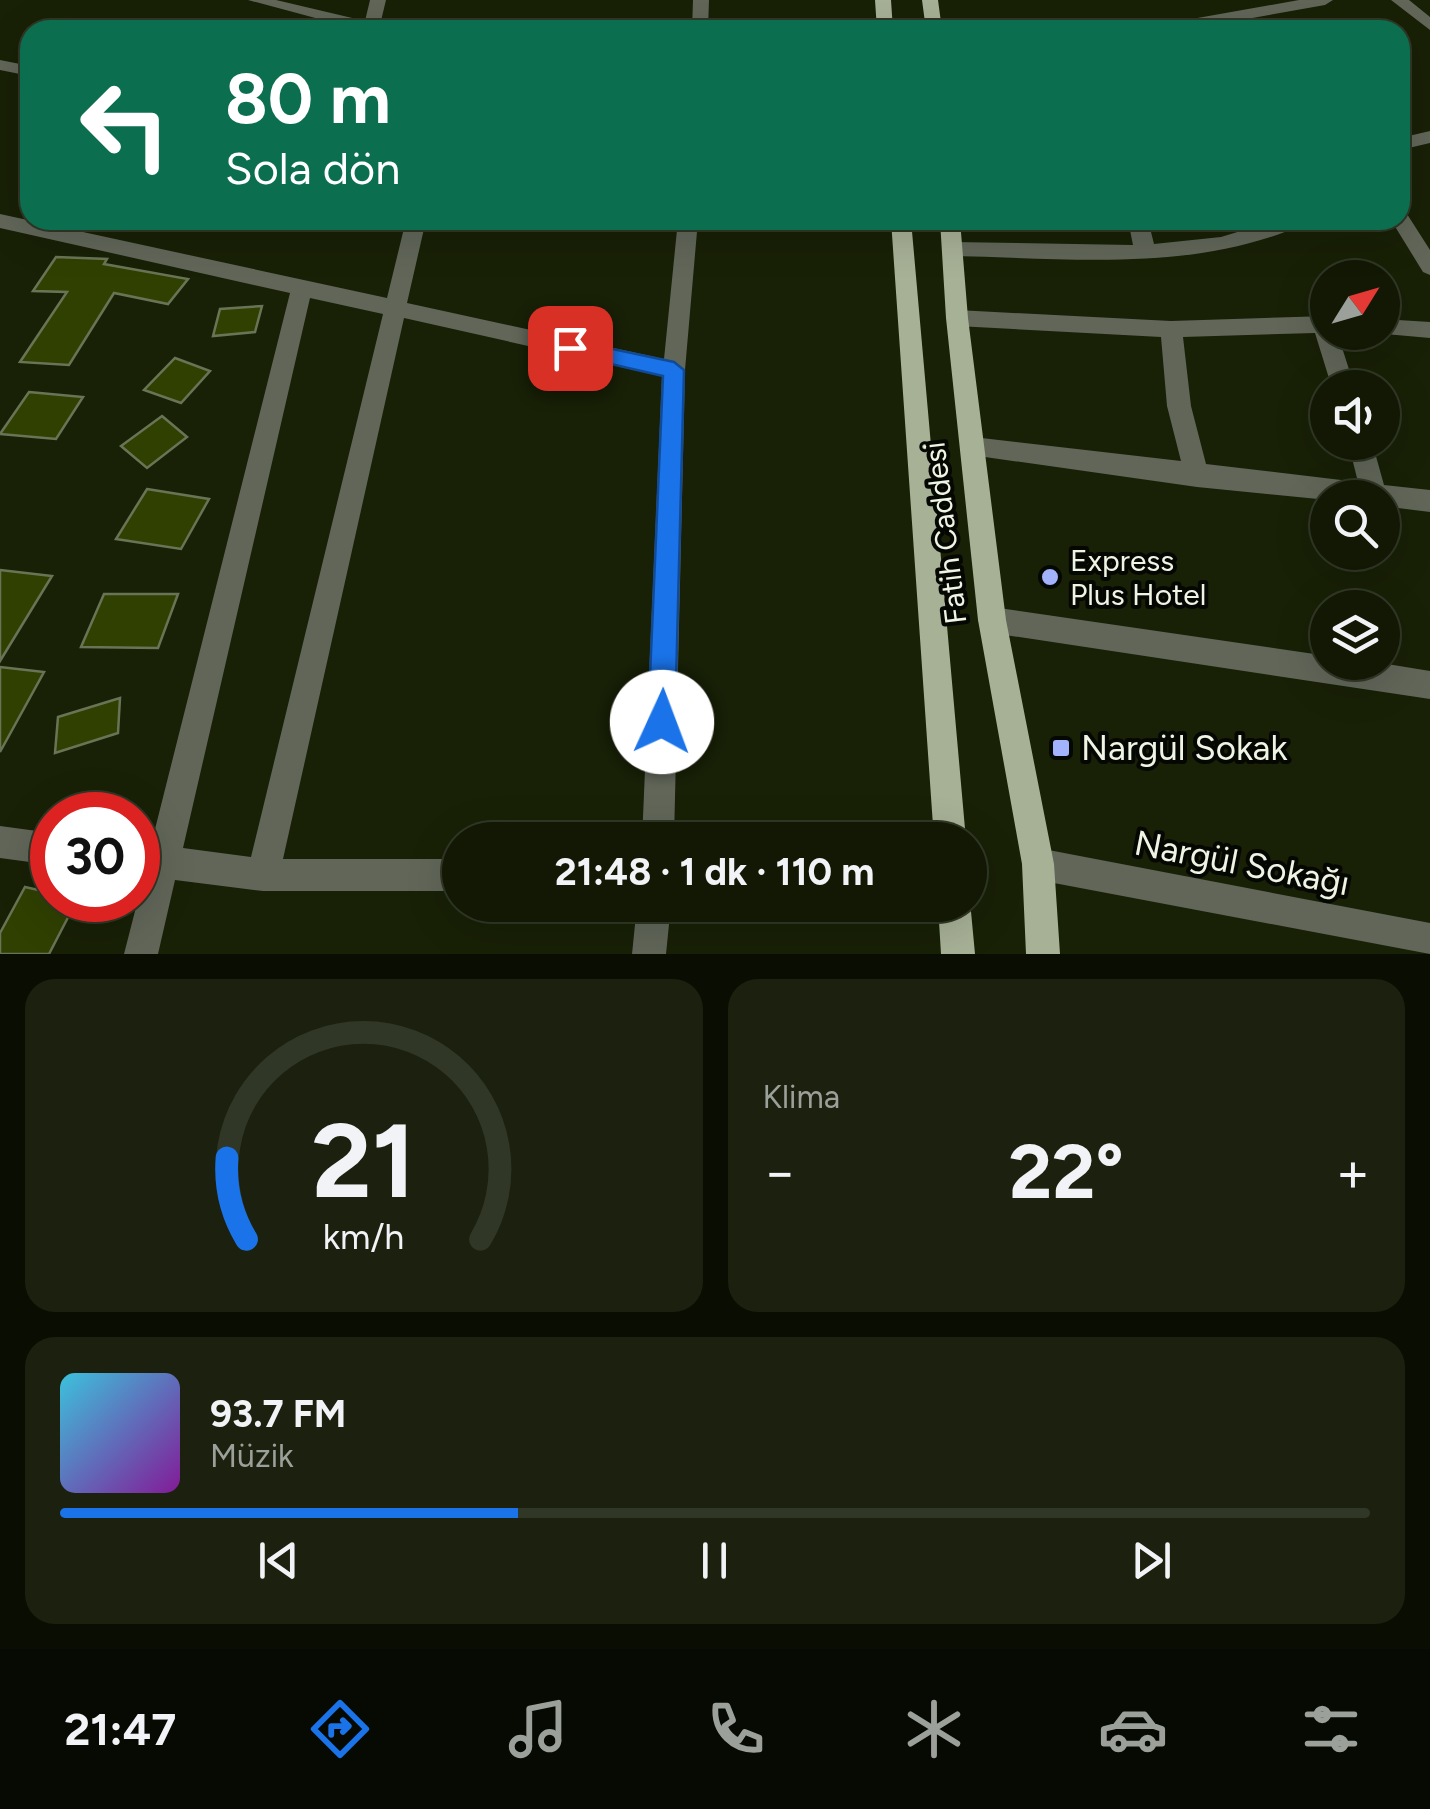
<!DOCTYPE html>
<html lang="tr">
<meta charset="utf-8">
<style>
:root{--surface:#121804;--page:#1b210e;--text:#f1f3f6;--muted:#9ca09a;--line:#313726;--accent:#1a73e8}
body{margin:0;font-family:Figtree,sans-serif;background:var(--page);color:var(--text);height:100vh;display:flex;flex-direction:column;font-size:38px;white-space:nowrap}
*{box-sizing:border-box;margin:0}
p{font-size:32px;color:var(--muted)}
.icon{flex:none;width:55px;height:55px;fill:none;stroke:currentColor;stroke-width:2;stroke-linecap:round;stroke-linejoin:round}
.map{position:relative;height:954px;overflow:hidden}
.panel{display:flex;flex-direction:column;gap:25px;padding:25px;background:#0a0d02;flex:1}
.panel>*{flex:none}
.banner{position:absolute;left:20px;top:20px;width:1390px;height:210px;border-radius:30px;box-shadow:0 10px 40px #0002,0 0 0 2px var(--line);background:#0b6e4f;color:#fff;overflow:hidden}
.needle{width:65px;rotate:53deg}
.buttons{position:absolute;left:1310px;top:260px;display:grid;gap:20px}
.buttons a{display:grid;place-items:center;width:90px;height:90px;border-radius:50%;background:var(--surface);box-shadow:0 10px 40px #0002,0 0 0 2px var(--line);font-size:50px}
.speed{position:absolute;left:30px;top:792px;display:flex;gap:20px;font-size:50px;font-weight:700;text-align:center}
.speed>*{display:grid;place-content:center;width:130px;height:130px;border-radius:50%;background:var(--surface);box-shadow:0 10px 40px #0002,0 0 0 2px var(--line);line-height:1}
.speed .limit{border:15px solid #d22;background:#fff;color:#111}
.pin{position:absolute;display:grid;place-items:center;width:85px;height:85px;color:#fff;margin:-42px;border-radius:20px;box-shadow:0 5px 15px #0006}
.me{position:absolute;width:110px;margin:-55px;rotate:2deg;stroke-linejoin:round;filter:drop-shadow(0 0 8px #0008)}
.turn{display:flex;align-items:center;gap:35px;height:210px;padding:0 40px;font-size:45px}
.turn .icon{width:130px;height:130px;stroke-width:2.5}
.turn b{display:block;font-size:70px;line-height:85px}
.big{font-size:75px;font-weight:700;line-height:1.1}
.panel .tile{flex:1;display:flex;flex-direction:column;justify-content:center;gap:15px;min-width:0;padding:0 35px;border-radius:30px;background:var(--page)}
.panel .dial{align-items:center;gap:0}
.dial svg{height:260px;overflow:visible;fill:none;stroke:var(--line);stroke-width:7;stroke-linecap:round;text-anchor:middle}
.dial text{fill:var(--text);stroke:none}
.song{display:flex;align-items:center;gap:30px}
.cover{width:120px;height:120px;border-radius:15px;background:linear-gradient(135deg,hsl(190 70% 55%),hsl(290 70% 35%))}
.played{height:10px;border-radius:5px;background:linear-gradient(90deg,var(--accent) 35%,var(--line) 35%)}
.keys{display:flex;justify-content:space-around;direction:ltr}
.heat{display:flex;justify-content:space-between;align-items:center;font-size:55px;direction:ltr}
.panel .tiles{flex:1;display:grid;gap:25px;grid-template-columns:1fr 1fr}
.tile:last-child{grid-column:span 2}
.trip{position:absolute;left:442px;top:822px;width:545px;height:100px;border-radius:50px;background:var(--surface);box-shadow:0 10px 40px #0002,0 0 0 2px var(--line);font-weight:700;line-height:100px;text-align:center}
.dock{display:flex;height:160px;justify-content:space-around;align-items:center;background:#070a02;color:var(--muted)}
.dock .icon{width:70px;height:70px}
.dock .selected{color:var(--accent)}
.dock b{font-size:45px;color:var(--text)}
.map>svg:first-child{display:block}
.building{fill:#304000;stroke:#697457;stroke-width:2.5}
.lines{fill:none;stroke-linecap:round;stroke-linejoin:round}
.minor{fill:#616659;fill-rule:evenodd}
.primary{fill:#a7b196;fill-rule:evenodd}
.route{fill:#1a73e8;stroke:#114b97;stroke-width:2.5}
.poi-dot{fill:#a2b2fd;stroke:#050802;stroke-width:4}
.labels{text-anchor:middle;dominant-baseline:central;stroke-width:8;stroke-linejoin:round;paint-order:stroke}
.street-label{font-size:30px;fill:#eff5e5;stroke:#050802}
.poi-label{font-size:30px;fill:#eff5e5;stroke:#050802;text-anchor:start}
.near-poi-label{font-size:35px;fill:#eff5e5;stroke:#050802;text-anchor:start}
.near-street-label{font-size:35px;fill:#eff5e5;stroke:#050802}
</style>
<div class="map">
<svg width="1430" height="954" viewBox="0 0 1430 954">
<rect width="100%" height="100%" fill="#182006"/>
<path class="building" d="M56 257 107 259 104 264 188 279 168 304 114 293 69 365 20 362 67 292 33 291Z
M262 306 255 332 213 336 220 309Z
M175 358 210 371 181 403 144 390Z
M29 392 83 397 56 439 0 434Z
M162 416 187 437 147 468 121 446Z
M147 489 209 499 181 549 116 539Z
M0 570 52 576 0 661Z
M104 594H178L158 648 81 647Z
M0 667 44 672 0 752Z
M120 698 118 733 55 753 58 717Z
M25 887 52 893V900H77L49 954H0V933Z"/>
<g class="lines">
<path class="minor" d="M248 0H276L365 21 370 0H386L380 25 388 30H360Z
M693 0H709L708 30H692Z
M1299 0H1333L1325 5 1185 30H1150L1158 25Z
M1391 0H1409L1430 17V30Z
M0 60 30 66V76L0 70Z
M1430 131V143L1400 150V138Z
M1400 212 1407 214 1430 250V275L1423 272 1391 220H1400Z
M0 214 387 298 406 220H426L407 303 664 359 678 220H698L685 370 674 840H642L662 376 404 318 283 859H460V891H263L175 880 158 954H124L144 876 138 875V843L151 845 290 293 0 228ZM310 298 383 314 251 857 183 848Z
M1128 220H1148L1154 244 1221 237 1277 220H1305L1302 225C1192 273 1069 258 952 256L942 249 952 242 1133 245Z
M957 310 1171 321 1328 316V332H1337L1355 388H1332L1315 333 1183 337 1191 406 1206 464 1358 482 1348 442H1372L1384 485 1430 490V512L1382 506V498L1328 500 1197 487 964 454 961 447 964 440 973 437 1181 461 1167 406 1161 337 957 326 946 318Z
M1382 319 1430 322V338L1374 333 1382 332Z
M992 607 1328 656V662H1375L1430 671V699L992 633 982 629 978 620 982 611Z
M0 826 52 833V865L0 858Z
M1038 848 1430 923V954L1038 880 1027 875 1022 864 1027 853Z
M637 905H671L666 954H632Z"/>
<path class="primary" d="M875 0H891L893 30H877Z
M922 0H938L942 30H926Z
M891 220H911L966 840H934Z
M940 220H960L968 318 1006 620 1054 864 1060 954H1026L1022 864 978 620 946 318Z
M970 901 975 954H941L938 905H970Z"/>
</g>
<path class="route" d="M570 340 674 362 684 370 675 722 671 732 662 736 652 732 648 722 663 376 563 353 560 348Z"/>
<g class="poi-dot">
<circle cx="1050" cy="577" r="10"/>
<rect x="1051" y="738" width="20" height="20" rx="5"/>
</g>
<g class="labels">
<g class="street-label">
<text transform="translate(945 533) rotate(-97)">Fatih Caddesi</text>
</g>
<g class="poi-label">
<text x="1070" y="560">Express<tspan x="1070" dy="34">Plus Hotel</tspan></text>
</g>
<g class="near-poi-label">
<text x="1081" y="748">Nargül Sokak</text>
</g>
<g class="near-street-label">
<text transform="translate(1242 863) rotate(11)">Nargül Sokağı</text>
</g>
</g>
</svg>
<div class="buttons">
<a><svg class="needle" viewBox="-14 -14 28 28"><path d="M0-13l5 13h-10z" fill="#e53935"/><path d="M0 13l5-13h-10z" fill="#9ca09a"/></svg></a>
<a><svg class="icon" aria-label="sound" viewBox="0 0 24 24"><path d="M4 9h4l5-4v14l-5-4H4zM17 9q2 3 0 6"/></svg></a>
<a><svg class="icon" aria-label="search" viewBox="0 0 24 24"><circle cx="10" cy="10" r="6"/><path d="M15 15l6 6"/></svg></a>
<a><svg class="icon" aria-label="layers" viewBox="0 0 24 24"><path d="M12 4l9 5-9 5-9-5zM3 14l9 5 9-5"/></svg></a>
</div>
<div class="speed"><div class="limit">30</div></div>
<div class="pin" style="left:570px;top:348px;background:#d93025"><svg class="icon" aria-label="arrive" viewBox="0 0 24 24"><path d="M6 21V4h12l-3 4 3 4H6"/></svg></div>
<svg class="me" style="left:662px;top:722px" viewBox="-20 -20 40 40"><circle r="19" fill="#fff"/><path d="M0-13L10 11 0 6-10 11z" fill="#1a73e8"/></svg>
<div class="trip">21:48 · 1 dk · 110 m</div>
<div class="banner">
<div class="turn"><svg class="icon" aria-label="left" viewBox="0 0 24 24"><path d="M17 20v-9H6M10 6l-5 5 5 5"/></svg><div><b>80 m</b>Sola dön</div></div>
</div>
</div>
<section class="panel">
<div class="tiles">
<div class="tile dial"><svg viewBox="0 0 100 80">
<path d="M14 69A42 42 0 1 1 86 69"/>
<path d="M14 69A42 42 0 0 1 8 44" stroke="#1a73e8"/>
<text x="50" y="56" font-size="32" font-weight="700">21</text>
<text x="50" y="72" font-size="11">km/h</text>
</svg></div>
<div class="tile"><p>Klima</p>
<div class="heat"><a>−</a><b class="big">22°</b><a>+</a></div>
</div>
<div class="tile">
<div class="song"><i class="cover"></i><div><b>93.7 FM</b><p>Müzik</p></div></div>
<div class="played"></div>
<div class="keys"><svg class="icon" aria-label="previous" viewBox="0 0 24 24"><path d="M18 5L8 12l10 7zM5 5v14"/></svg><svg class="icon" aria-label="pause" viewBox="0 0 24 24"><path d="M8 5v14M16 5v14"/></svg><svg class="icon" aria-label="next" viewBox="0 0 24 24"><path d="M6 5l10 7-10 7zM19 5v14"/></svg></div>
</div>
</div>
</section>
<nav class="dock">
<b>21:47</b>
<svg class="icon selected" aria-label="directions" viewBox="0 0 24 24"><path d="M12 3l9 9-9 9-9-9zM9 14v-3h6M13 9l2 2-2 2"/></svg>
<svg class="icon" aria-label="music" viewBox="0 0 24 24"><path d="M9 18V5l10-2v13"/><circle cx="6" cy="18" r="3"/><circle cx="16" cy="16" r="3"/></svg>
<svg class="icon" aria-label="phone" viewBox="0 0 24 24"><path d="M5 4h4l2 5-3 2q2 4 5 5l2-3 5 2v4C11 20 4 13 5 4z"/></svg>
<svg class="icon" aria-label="climate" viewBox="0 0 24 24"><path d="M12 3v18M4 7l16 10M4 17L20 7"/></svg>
<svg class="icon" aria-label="car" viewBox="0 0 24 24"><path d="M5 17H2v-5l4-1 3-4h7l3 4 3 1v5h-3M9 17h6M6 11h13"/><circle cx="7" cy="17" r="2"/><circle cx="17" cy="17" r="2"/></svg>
<svg class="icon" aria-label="filters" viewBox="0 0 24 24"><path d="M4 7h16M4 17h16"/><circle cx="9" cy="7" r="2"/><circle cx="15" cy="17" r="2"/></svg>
</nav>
